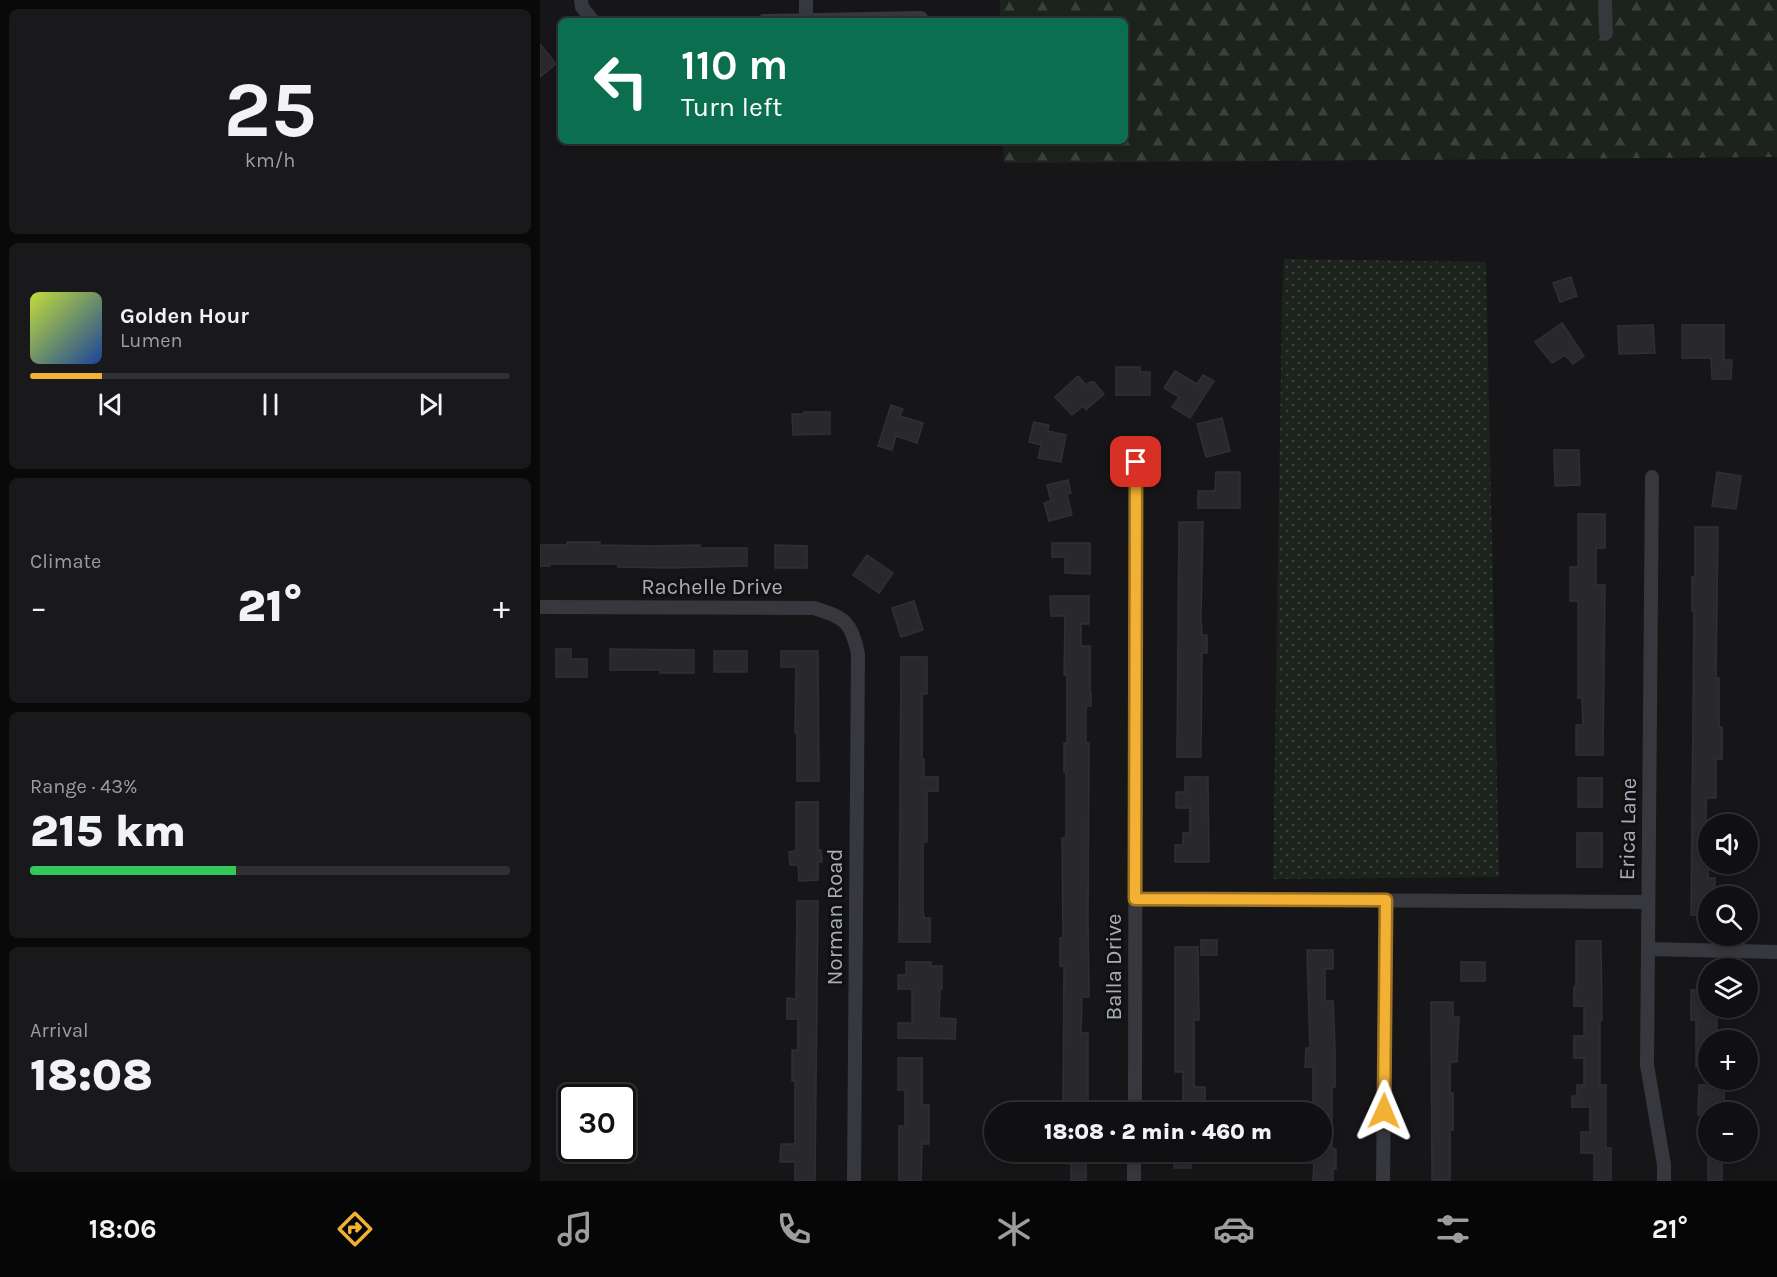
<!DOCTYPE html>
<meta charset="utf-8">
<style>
:root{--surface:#101012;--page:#19191b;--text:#f1f3f6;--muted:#9c9d9f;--line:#303032;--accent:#f2b134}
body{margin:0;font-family:Karla,sans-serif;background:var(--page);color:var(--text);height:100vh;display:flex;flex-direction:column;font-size:22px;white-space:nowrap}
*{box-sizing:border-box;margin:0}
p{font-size:20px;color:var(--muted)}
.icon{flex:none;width:33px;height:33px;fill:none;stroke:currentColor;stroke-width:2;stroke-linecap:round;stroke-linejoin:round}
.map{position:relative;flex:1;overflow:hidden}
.sheet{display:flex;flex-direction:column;gap:9px;padding:9px;background:#09090a;width:540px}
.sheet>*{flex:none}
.guide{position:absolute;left:18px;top:18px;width:570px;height:126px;border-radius:9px;box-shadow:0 3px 9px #0003,0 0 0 2px var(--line);background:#0b6e4f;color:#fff;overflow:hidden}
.buttons{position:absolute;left:1158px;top:814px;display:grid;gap:12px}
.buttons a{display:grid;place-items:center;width:60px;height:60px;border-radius:50%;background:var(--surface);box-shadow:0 3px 9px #0003,0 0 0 2px var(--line);font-size:30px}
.speed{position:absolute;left:18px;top:1084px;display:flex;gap:12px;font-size:30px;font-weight:700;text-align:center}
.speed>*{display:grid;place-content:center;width:78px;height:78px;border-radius:50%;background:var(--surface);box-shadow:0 3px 9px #0003,0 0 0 2px var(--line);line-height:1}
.speed .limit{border:3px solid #111;border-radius:9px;background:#fff;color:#111}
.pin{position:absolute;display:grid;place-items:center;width:51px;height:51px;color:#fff;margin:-26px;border-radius:12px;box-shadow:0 3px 9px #0006}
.me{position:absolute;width:66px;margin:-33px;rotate:1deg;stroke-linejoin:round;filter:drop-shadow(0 0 4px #0008)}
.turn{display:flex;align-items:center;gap:21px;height:126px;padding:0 24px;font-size:27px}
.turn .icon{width:78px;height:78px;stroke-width:2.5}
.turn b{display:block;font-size:42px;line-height:51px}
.big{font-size:45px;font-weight:800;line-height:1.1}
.sheet .widget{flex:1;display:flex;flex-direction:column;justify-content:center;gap:9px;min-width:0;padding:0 21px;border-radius:9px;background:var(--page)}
.sheet .dial{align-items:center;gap:0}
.dial b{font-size:78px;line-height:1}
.song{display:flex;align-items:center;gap:18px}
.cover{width:72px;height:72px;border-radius:9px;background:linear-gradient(135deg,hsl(70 70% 55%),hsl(220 70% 35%))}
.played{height:6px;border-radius:3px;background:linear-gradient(90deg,var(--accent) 15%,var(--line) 15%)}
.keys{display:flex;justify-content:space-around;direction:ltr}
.heat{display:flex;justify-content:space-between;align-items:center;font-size:33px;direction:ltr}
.charge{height:9px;border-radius:4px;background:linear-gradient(90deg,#34c759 43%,var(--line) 0)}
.trip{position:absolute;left:444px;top:1102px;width:348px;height:60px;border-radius:30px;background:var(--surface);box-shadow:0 3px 9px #0003,0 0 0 2px var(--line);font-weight:800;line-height:60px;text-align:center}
.dock{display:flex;height:96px;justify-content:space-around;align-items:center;background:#060607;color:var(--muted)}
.dock .icon{width:42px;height:42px}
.dock .current{color:var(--accent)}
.dock b{font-size:27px;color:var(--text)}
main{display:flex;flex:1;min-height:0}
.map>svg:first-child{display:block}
.grass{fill:url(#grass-dots)}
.forest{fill:url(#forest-firs)}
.building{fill:#29292c;stroke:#303034;stroke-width:1.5}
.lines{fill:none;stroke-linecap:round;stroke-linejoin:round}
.minor{stroke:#37383d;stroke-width:14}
.route-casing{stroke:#9d7322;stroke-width:15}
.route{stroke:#f2b134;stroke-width:10}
.labels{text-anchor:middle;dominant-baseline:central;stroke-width:6;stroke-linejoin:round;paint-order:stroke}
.street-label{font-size:22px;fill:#a8adb8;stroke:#111113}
</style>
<main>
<section class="sheet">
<div class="widget dial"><b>25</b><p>km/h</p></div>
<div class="widget">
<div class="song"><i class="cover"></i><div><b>Golden Hour</b><p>Lumen</p></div></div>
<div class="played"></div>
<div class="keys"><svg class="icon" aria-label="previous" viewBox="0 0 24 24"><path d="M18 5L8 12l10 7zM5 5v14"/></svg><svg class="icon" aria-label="pause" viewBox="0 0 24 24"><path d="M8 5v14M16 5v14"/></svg><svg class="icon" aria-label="next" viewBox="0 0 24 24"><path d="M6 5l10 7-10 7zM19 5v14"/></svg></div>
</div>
<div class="widget"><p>Climate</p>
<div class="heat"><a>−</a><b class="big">21°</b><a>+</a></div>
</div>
<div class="widget"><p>Range · 43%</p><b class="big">215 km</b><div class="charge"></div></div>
<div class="widget"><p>Arrival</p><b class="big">18:08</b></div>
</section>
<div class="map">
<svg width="1237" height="1181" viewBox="0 0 1237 1181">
<defs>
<pattern id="grass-dots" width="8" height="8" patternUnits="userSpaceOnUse" patternTransform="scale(1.5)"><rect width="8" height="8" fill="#1c231d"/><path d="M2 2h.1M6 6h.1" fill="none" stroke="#3a403c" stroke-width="1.8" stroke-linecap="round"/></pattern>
<pattern id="forest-firs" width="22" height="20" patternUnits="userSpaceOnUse" patternTransform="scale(1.5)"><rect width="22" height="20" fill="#1c231d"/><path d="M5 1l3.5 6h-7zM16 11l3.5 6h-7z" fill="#3a403c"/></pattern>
</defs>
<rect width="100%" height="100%" fill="#161618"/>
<path class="grass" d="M744 259 946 262 959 877 733 879 742 304Z"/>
<path class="forest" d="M460 0H1237V157L464 163 463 141H585V21H460Z"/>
<path class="building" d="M0 44 16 64 0 77Z
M1031 277 1037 296 1020 302 1013 283Z
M1022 323 1044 356 1033 364 1025 355 1012 363 995 342Z
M1113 325 1115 353 1079 354 1078 326Z
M1142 325H1184V360H1192L1191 379H1172L1171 358H1142Z
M576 367H600V372H610V395H576Z
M635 371 657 384 663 375 674 381 650 418 632 407 639 397 624 388Z
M538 376 546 385 550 382H554L564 394 546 410 543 406 532 415 515 397Z
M351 405 363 409 360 416 383 423 377 443 356 436 352 450 338 446Z
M264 412H290V434L253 435 252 414H264Z
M682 418 690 451 666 457 657 424Z
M494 422 509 425 508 431 526 435 521 462 498 458 501 445 489 442Z
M1014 450H1039L1040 485 1015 486Z
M676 472H700V508H658V491H675Z
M1177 472 1201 476 1196 509 1172 506Z
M528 480 531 493 527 494 532 515 509 521 504 503 511 501 507 485Z
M1038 514H1065V548H1056V585H1065L1063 755H1036V725H1043L1042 698H1038V601H1030V567H1038Z
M639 522H663L661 618 662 635H667V653H662L661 757H637Z
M1155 527H1178L1176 678H1179V727H1182V759H1176V798H1166V826H1168V878H1175V897H1168V915H1151L1154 611H1152V577H1155Z
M27 542H60V545L111 546 160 545V548H207V566L129 568 78 567V564H10V566H0V545H27Z
M512 543H550V574L525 573V557H512Z
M235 545 267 546V568H235Z
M327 555 353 573 339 593 313 575Z
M510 596H549V624H541V646H550V692H551V706H546V743H549L548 919 549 997H542L541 1033H548V1113H523L524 966H520V938H523L522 838H526V772H524V743H527V675H524L525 616H511Z
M374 601 383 630 361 637 352 608Z
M16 649H31V659H47V677H16Z
M70 649 154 650V673H120V670H70Z
M174 651H207V672H174Z
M241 651H278L279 781H257V733H255L256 667H241Z
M361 657H387V694H382V759H384V777H398V791H387V842H383V910L384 918H390V942H359Z
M645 777H668L669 862H635V845H643V833H650V808H636V792H645Z
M1038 778H1062V807H1038Z
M256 802H278V850H281L282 862H278V880L259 881 258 865H250L249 852 256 851Z
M1037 833H1062V867H1037Z
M257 901H278L275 1181H255V1162H240L241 1144H255V1081H252V1050H258V1019H247V998L256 999Z
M661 940H677V955H661Z
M1036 941H1061L1062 1020H1060V1085H1066V1148H1071V1181H1054V1153H1041V1132H1050V1107H1032V1096H1037V1085H1044V1058H1034V1036H1044V1006H1034V987H1036Z
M635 947H658L659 1020H654V1087H665V1113H635V1101H643V1072H635Z
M767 950H793V969H785V1001H793L795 1048V1087H792V1149H796V1169H793V1181H773L774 1163H763V1152H782V1113H773V1067H765L766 1048H770Z
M366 962H391V966H402V989H400L399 1018 416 1019 415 1039 358 1038V1023H372V989H358V975H366Z
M921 962H945V981H921Z
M1151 990H1168V1008H1177V1041H1168V1067H1156V1020H1151Z
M891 1002H913V1017H919L917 1062H910V1093H913V1130H910V1180H892Z
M358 1058H382V1105H389V1144H382L381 1181H359V1126H365V1090H358Z
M1159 1085H1184V1107H1174V1113H1168V1115H1158Z
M520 1152H546V1181H531V1164L520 1163Z
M634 1152H651V1168H634Z
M1168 1152H1182V1181H1168Z"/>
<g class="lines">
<path class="minor" d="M41 0 42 7 53 21
M266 0V20
M1065 0 1066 33
M224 21 381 18
M1112 477 1107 1065 1124 1165V1181
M0 607 274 608C305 618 311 621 318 654L314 1181
M595 899 1108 902
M1108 949 1237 952
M595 1113 596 462
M594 1181V1152
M843 1181 846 901"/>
</g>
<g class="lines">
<g class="route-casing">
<path id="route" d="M596 462 595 899 846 900 844 1111"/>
</g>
<use href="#route" class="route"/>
</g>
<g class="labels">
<g class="street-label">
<text x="172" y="587">Rachelle Drive</text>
<text transform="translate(1088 829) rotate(-89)">Erica Lane</text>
<text transform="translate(295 917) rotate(-90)">Norman Road</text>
<text transform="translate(574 967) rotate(-90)">Balla Drive</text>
</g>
</g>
</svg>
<div class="buttons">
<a><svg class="icon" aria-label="sound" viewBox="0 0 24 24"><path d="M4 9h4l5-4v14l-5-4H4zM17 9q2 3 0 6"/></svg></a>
<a><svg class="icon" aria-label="search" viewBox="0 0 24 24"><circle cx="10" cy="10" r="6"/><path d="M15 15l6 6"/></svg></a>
<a><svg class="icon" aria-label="layers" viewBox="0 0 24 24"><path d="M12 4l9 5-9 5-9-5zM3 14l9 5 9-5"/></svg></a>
<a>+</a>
<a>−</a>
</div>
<div class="speed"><div class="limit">30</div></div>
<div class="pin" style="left:596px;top:462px;background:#d93025"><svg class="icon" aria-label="arrive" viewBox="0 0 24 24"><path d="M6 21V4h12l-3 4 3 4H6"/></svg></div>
<svg class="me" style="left:844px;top:1111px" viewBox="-20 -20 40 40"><path d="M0-17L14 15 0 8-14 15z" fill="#f2b134" stroke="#fff" stroke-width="4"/></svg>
<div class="trip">18:08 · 2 min · 460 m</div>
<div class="guide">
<div class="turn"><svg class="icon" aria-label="left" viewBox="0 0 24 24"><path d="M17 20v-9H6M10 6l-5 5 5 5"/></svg><div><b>110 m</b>Turn left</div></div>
</div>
</div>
</main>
<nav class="dock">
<b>18:06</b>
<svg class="icon current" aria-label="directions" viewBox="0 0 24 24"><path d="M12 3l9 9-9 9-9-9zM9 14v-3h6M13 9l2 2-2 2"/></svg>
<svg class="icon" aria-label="music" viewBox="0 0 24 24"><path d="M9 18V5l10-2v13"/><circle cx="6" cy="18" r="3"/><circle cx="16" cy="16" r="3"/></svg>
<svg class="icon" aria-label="phone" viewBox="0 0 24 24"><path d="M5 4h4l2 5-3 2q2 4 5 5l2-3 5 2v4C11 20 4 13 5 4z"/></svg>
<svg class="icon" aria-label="climate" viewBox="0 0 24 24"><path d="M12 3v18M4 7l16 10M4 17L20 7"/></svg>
<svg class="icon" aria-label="car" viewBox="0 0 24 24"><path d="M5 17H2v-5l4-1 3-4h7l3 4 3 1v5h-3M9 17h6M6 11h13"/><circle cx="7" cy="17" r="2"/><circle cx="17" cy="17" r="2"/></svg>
<svg class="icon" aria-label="filters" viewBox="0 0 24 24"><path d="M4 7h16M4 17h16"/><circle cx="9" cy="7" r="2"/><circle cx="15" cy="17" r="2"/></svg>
<b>21°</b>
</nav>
